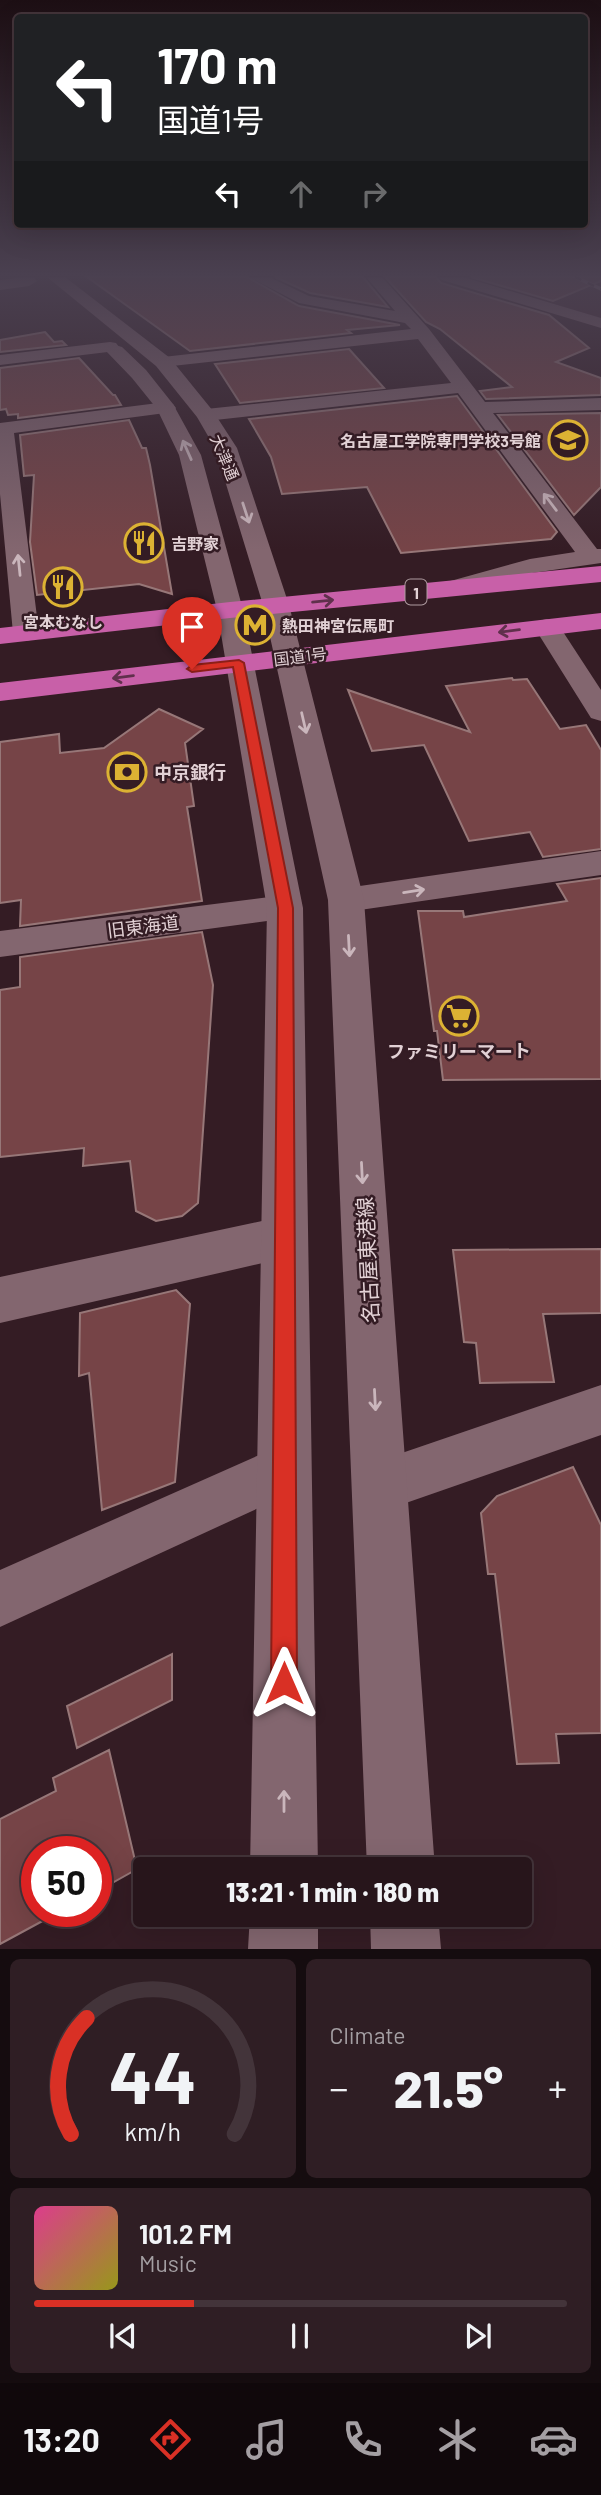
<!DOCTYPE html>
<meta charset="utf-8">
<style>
:root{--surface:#27151b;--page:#2f1e24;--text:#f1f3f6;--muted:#a49fa3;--line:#43343a;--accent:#d93025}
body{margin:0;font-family:Barlow,"Noto Sans JP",sans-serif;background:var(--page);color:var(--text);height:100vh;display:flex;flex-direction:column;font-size:26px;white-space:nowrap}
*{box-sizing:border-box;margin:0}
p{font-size:23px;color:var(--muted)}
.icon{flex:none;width:38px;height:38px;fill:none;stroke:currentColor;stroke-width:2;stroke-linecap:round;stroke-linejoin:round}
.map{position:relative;height:1949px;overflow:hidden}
.panel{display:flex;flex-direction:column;gap:10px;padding:10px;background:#150c0f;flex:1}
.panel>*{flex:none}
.guide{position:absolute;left:14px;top:14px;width:574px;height:214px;border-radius:7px;box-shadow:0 7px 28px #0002,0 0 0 2px var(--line);background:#202124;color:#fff;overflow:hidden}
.speed{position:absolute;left:21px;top:1836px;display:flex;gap:14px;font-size:35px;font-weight:700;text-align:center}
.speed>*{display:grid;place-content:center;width:91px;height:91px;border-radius:50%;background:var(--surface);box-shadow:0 7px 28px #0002,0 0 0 2px var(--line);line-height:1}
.speed .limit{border:10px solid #d22;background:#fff;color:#111}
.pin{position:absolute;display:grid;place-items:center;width:60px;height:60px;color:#fff;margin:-72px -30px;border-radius:50% 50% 50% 0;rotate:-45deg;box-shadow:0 0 7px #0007}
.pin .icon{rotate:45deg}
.me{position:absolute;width:77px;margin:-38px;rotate:0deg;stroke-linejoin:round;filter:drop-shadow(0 0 5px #0008)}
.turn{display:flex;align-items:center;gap:24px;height:147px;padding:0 28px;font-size:32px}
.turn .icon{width:91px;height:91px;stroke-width:2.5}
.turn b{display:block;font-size:49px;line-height:60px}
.lanes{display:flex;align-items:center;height:66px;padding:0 28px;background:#0003;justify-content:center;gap:35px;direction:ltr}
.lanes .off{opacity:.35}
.big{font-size:52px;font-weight:800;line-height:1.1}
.panel .card{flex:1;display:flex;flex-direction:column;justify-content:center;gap:10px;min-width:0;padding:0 24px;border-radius:10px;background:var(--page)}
.panel .dial{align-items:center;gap:0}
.dial svg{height:182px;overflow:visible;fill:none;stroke:var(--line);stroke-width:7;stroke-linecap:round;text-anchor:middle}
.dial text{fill:var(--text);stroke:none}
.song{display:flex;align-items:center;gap:21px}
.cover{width:84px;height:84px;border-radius:10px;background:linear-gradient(135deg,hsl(330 70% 55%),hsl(60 70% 35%))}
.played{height:7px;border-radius:4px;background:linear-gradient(90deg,var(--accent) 30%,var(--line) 30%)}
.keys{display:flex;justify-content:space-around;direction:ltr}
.heat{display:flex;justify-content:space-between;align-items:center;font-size:38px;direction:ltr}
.panel .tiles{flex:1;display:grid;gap:10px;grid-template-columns:1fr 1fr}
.card:last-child{grid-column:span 2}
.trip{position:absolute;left:133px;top:1857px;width:399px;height:70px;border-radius:7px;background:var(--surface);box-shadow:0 7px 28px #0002,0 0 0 2px var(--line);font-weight:800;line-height:70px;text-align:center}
.menu{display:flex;height:112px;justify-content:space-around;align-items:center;background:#10080b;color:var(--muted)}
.menu .icon{width:49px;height:49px}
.menu .current{color:var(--accent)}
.menu b{font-size:32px;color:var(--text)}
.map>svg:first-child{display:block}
.built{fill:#42232d}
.building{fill:#764447;stroke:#977778;stroke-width:2}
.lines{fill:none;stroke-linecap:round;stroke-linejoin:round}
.street{fill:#83666f;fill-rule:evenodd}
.secondary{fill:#83666f;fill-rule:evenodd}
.highway{fill:#c860a8;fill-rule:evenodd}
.rail-casing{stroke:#ae9ba0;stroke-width:3.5}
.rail{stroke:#341c24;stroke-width:2.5;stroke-dasharray:7;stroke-linecap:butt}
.oneway{stroke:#cab6bc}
.oneway2{stroke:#60304c}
.route{fill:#d93025;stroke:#8d1f18;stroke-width:2}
.labels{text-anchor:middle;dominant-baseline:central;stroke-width:5;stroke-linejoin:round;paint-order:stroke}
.far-poi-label{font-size:16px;font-weight:bold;fill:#e2d1d5;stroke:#341c24;text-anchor:start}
.far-street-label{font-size:16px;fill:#e2d1d5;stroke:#341c24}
.shield{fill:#341c24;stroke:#ae9ba0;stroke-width:2}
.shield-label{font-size:16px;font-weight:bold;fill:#e2d1d5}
.poi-label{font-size:18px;font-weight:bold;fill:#e2d1d5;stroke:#341c24;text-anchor:start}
.street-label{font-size:18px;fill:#e2d1d5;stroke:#341c24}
.near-street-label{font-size:21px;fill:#e2d1d5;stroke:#341c24}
</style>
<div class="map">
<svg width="601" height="1949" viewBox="0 0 601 1949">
<rect width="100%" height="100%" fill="#341c24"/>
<path class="built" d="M463 277H601V319L484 282Z"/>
<path class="building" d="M87 277H247L299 306 400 325 347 330 351 333 190 351Z
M275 277H363L388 307 310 293Z
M385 277H436L441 283 549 315 589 348 556 362 601 378V395L486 399 480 391 512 387 440 329 426 322Z
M471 277H601V281L553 301Z
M45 332 54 342 62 341 66 345 0 352V340Z
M349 349 384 388 240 403 215 364Z
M79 358 113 395H115L121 405 18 418V414L8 415 6 409 0 410V368Z
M457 396 557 532 551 539 401 553 367 487 282 494 271 457 249 419Z
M601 413V487L574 515 498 415Z
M129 420 142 448H146L150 465 172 594 139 584 37 595 30 542 34 475 24 476 20 435Z
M512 678 513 680 527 679 560 729 586 725 601 750V849L543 857 530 832 469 841 424 745 372 751 348 690 470 732 446 686Z
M159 709 203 729 185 743 194 806 187 807 202 901 20 926 21 900 0 903V742L59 734 60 753 104 748Z
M601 878V1079L443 1080 437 1031H434L418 911H463L464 917 567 901 557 884Z
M202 932 213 985 198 1203 182 1216 156 1221 136 1211 130 1161 83 1166 84 1148 0 1157V990L20 987V957Z
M601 1249V1313L543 1314 554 1382 480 1383 476 1343 464 1342 453 1250Z
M176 1290 190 1304 175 1482 102 1510 89 1373 79 1376 80 1313Z
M573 1467 601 1525V1733L556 1734 559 1763 517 1764 495 1574H488L481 1513 497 1496Z
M172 1654V1700L77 1748 67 1706Z
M109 1750 137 1869 96 1892V1852H37V1911H61L0 1944V1819L56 1791 53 1778Z"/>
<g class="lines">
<path class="street" d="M26 277 34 278 37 281 29 286 0 290V280Z
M249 277H269L309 296 395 311 366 277H382L429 329 485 402 601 398V410L493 413 597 549H601V563L532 573 445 597 436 595 433 590 436 585 530 559 575 552 458 393 206 421 199 419 196 415 199 411 206 409 451 383 418 339 163 367 157 366 154 362 157 358 163 357 411 329 405 323 299 303Z
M439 277H463L601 318V328L442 280Z
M110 342 116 343 119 347 116 351 0 365V355Z
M166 402 173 404 176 408 173 412 14 433 39 633 35 639 26 641 17 639 13 633 0 494V423Z
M547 619 556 621 601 690V721L591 718 534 627 538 621Z
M601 851V875L346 912 334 909 329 900 334 891 346 888Z
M285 895 297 899 302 908 297 917 0 957V931Z
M285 1216 301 1222 307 1237 301 1252 285 1258 0 1323V1277Z
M601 1385V1435L380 1512 361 1505 354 1486 361 1467Z
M284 1444 302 1452 310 1470 302 1488 0 1627V1570Z"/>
<path class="secondary" d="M47 277H65L170 358 213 411 237 448 289 605 364 900 435 1869H367L328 900 263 605 215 448 197 417 156 366Z
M115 345 122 347 146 370 173 404 201 455 243 610 303 908 318 1869H250L267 908 217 610 179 455 157 409 132 378 106 351Z
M250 1914H318V1949H248Z
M370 1914H438L441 1949H371Z"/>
<path class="highway" d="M601 566V582L230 618 0 644V628L230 602Z
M601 613V629L0 701V683Z"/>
<g class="rail-casing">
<path id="rail" d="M575 277 601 289"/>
</g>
<use href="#rail" class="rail"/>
</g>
<defs><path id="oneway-shaft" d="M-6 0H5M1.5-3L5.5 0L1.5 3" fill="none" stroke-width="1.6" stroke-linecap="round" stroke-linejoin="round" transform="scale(1.75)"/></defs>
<g class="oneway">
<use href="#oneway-shaft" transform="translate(187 450) rotate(-114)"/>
<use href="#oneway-shaft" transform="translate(550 502) rotate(-127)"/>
<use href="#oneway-shaft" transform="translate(246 513) rotate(72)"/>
<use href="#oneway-shaft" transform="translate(19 565) rotate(-96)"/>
<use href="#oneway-shaft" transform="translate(304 723) rotate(77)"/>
<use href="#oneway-shaft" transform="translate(414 891) rotate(-9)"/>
<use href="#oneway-shaft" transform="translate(349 946) rotate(87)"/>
<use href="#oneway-shaft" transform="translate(362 1173) rotate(87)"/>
<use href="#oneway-shaft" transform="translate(375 1400) rotate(87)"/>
<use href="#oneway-shaft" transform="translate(284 1801) rotate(-90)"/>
</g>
<g class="oneway2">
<use href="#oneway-shaft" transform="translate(323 601) rotate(-6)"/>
<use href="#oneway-shaft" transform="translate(509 631) rotate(173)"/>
<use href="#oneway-shaft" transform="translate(123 677) rotate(173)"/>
</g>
<linearGradient id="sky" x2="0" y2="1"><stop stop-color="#1d0f14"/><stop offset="0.5" stop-color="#4a4050"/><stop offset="1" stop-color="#4a4050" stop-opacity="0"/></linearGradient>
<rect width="601" height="550" fill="url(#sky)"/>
<path class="route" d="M239 660 244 663 293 908 297 1683 293 1692 284 1695 275 1692 271 1683 278 908 233 667 192 672 187 669 192 665Z"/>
<defs>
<g id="school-ring" transform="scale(2.0125)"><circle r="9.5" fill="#341c24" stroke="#dcb233" stroke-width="1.5"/><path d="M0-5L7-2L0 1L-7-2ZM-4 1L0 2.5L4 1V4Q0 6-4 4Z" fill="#dcb233"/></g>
<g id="restaurant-ring" transform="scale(2.0125)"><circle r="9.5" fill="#341c24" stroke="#dcb233" stroke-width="1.5"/><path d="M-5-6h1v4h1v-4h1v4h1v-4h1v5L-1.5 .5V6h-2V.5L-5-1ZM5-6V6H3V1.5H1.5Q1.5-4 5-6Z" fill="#dcb233"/></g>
<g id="metro-ring" transform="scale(2.0125)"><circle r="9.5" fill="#341c24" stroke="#dcb233" stroke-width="1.5"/><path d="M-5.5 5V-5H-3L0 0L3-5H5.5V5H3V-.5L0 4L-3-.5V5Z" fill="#dcb233"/></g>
<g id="bank-ring" transform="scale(2.0125)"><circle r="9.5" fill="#341c24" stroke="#dcb233" stroke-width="1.5"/><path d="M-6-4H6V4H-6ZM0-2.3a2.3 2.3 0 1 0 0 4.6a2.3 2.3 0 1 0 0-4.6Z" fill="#dcb233"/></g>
<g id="supermarket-ring" transform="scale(2.0125)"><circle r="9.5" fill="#341c24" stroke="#dcb233" stroke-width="1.5"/><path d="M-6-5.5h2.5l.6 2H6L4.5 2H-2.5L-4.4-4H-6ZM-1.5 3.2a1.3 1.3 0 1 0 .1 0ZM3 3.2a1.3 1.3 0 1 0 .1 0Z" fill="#dcb233"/></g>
</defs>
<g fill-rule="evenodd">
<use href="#school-ring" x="568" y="440"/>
<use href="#restaurant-ring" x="144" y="543"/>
<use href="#restaurant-ring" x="63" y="587"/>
<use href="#metro-ring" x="255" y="625"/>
<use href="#bank-ring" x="127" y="772"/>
<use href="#supermarket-ring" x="459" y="1016"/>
</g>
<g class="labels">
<g class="far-poi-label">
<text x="541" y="440" text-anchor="end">名古屋工学院専門学校3号館</text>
<text x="171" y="543">吉野家</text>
<text x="63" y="621" text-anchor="middle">宮本むなし</text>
<text x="282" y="625">熱田神宮伝馬町</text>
</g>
<g class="far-street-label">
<text transform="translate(225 457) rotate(67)">大津通</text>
<text transform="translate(300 656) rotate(-7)">国道1号</text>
</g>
<rect class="shield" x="405.5" y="579.5" width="21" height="25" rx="5"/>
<g class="shield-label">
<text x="416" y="592">1</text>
</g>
<g class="poi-label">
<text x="154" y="772">中京銀行</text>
<text x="459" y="1051" text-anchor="middle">ファミリーマート</text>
</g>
<g class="street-label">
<text transform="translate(143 926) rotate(-7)">旧東海道</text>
</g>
<g class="near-street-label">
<text transform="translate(367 1260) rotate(-93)">名古屋東港線</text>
</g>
</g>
</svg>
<div class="speed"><div class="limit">50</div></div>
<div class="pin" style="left:192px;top:669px;background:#d93025"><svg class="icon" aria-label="arrive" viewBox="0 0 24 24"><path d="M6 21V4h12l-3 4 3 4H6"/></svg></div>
<svg class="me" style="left:284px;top:1683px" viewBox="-20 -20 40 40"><path d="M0-17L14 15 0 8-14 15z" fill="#d93025" stroke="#fff" stroke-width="4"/></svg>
<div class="trip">13:21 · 1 min · 180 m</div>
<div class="guide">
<div class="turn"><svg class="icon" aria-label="left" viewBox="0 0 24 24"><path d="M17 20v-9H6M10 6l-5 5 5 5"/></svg><div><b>170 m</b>国道1号</div></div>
<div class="lanes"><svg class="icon" aria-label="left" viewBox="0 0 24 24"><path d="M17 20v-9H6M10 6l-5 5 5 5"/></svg><svg class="icon off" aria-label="ahead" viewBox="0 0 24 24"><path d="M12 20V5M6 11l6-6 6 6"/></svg><svg class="icon off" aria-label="right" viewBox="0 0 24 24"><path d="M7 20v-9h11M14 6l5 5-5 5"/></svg></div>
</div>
</div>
<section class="panel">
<div class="tiles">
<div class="card dial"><svg viewBox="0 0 100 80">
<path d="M14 69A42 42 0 1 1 86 69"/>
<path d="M14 69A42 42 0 0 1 21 18" stroke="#d93025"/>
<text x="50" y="56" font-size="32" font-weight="700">44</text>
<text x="50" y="72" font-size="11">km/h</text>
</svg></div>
<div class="card"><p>Climate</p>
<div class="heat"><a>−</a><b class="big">21.5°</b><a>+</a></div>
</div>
<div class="card">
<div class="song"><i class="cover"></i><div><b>101.2 FM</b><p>Music</p></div></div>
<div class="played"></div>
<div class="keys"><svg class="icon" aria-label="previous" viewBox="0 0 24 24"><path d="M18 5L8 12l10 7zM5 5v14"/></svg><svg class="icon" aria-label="pause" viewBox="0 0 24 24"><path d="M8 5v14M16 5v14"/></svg><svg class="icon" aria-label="next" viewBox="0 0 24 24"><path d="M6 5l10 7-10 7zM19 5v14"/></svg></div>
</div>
</div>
</section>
<nav class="menu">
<b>13:20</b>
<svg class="icon current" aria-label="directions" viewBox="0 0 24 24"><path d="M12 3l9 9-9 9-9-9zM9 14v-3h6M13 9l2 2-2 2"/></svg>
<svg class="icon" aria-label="music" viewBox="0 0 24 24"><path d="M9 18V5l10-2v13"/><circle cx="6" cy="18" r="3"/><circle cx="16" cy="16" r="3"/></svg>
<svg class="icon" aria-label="phone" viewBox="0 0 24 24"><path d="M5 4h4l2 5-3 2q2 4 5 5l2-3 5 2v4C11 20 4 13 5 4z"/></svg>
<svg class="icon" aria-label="climate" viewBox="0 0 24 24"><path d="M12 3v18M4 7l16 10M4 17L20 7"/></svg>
<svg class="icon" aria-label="car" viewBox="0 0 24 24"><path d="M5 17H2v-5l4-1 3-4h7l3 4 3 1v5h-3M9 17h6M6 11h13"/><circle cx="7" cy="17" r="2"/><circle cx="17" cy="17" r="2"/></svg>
</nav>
